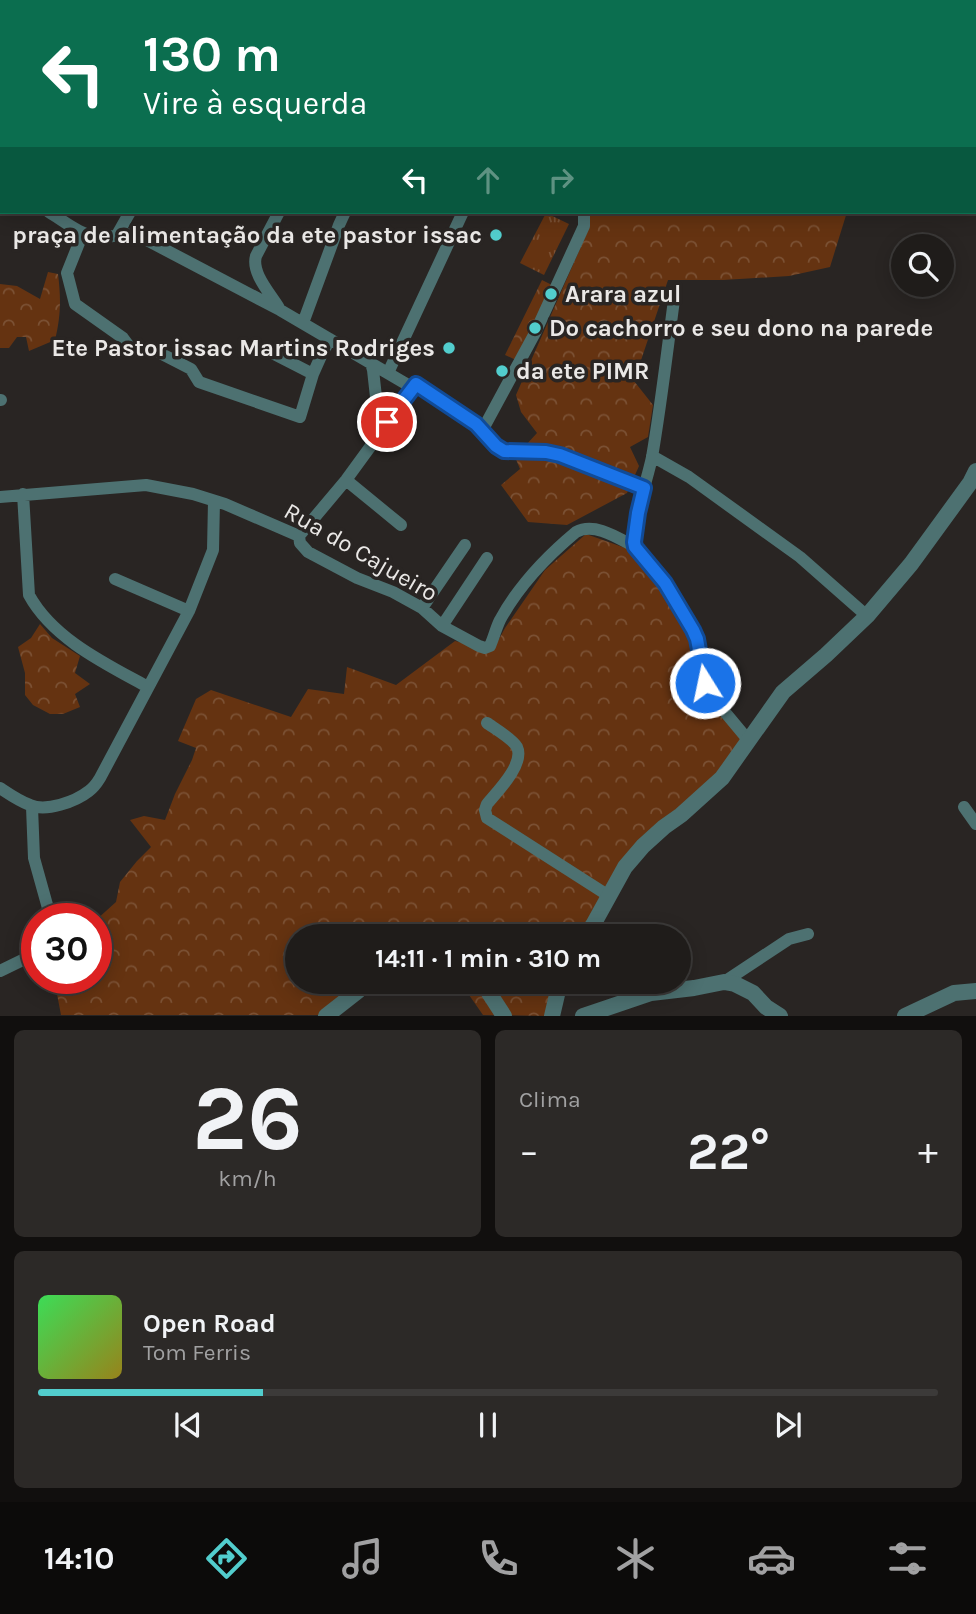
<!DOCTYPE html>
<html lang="pt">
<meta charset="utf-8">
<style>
:root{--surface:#1f1c1a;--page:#2c2927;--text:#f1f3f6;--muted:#a1a1a2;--line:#3c3a39;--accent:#52cdcd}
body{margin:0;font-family:Karla,sans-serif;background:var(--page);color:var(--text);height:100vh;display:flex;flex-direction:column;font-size:26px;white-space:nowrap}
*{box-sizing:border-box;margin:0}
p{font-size:23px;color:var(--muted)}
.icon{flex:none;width:38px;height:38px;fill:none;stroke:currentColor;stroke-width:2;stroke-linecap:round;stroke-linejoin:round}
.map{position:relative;height:1016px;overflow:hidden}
.panel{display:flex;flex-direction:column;gap:14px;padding:14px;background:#110f0e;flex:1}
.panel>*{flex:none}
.banner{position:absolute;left:0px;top:0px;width:976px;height:214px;box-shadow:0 4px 18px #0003,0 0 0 2px var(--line);background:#0b6e4f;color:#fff;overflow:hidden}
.fabs{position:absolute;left:891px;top:234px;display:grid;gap:14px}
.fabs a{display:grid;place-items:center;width:63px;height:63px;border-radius:50%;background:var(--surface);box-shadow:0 4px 18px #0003,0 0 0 2px var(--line);font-size:35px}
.speed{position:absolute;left:21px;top:903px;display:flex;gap:14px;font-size:35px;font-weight:700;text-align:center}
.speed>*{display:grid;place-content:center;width:91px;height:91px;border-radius:50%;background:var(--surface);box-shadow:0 4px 18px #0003,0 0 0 2px var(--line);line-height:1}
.speed .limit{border:10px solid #d22;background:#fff;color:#111}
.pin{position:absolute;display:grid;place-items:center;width:60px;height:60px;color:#fff;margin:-30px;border:4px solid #fff;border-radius:50%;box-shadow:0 2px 7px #0007}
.me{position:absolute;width:77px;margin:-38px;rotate:350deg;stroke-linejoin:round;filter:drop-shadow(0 0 5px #0008)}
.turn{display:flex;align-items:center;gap:24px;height:147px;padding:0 28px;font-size:32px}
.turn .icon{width:91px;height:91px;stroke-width:2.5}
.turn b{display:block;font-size:49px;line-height:60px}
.lanes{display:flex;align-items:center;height:66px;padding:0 28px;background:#0003;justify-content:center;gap:35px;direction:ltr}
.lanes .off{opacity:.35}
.big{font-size:52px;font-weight:700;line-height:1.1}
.panel .card{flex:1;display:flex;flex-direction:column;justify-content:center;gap:10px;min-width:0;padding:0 24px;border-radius:10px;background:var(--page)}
.panel .dial{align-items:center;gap:0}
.dial b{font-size:91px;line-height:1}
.song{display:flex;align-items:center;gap:21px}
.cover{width:84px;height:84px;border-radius:10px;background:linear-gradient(135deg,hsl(130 70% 55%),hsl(50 70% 35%))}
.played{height:7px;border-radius:4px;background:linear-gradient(90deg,var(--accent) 25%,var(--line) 25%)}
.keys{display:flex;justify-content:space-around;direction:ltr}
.heat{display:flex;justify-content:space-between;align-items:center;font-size:38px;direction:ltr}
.panel .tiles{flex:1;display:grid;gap:14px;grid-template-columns:1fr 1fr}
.card:last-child{grid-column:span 2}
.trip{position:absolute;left:285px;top:924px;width:406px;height:70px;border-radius:35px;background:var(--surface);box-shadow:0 4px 18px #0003,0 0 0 2px var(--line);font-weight:700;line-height:70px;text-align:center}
.menu{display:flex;height:112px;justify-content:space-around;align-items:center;background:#0c0b0a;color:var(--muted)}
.menu .icon{width:49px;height:49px}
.menu .current{color:var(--accent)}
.menu b{font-size:32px;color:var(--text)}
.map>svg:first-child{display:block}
.grass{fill:url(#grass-tufts)}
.forest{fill:url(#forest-crowns)}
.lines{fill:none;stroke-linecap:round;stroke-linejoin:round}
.minor{stroke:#4d7171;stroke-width:12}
.tertiary{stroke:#4d7171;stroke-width:16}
.route-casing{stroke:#114b97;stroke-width:18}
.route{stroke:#1a73e8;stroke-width:12}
.poi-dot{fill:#52cdcd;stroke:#292523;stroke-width:2.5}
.labels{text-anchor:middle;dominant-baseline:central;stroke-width:7;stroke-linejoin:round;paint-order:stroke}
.poi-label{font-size:24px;font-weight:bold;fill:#eae8e6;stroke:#292523;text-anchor:start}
.street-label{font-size:24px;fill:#eae8e6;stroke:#292523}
</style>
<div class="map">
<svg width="976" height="1016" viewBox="0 0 976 1016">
<defs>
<pattern id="grass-tufts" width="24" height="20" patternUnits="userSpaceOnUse" patternTransform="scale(1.75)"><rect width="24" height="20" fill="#653311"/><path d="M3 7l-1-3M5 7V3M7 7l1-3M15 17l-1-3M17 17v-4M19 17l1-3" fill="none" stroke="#7b5134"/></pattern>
<pattern id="forest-crowns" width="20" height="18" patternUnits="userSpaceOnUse" patternTransform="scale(1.75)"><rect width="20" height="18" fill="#653311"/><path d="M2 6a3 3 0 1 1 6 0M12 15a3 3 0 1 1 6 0" fill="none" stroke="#7b5134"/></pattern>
</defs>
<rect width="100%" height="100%" fill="#292523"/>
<path class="grass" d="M546 213 569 224 544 275 520 263Z"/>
<path class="forest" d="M590 212H847L830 267 789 276 723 280H668L634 381 653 405 648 437 630 447 639 466 627 493 567 525 528 522 501 485 520 469 515 457 537 433 521 412 516 395 589 228Z
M48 272 58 274C61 298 61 316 55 340L29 351 26 337H17L9 348H0V284L17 286 40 299Z
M542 280 552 285 516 360 505 355Z
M586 534 631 550 656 583 690 640 704 696 745 736 713 778 676 812 582 936H298V982H383L337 1015H61L57 994 76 988 74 978H96V920L116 902 120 882 137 861 151 847 130 820 144 816 165 820 175 794 192 760 196 748 178 741 196 699 211 690 291 717 308 689 344 694 347 667 396 685 455 641 493 650 505 628 545 570Z
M40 624 52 638 80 656 75 673 90 684 75 694 80 707 63 714H50L33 705 25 695V673L18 647 31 638Z
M460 982H561L551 1016 483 1015Z"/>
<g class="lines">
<path class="minor" d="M225 0 228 2
M275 0 278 2
M524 0 525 2
M539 0 540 2
M850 0 855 2
M251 2 252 0
M385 2 386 0
M450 2 451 0
M975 48 976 49
M0 176 2 178
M49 212C64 221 81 236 100 237 115 238 123 231 139 236L280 310 408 385 416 384 476 424 496 446 504 451 546 452 560 455 644 488
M83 233 67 273 75 304 123 338 129 346 137 350H154L191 369 199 382 300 417 313 374
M117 235 130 212
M674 300C667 352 661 405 652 457 648 478 630 528 635 547L665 583 693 630 697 639 705 683 709 693 749 741
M279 308C270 293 251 273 256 256L279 212
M303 323 339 225 345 212
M270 352 313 374 321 356 330 339
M371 363 373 370 378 415 373 438
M388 373 463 212
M0 400H1
M482 431 535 333 584 226V212
M652 456 689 477 800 557 867 616
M346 480 401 525
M23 494 29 595C53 639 106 664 148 687
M0 497 146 485 193 494 225 504 299 536 300 543 308 552 357 578 393 592 422 608 442 626 479 646 485 648 490 646C494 637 496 628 500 620 519 585 546 557 576 532 595 522 618 538 635 547
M299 536 346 480 416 384
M115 579 189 611
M422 608 465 545
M442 626 487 558
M487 723C494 728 513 739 517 747 525 764 497 792 487 804L485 810 487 818 609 896
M0 788C9 794 19 801 30 805 46 812 75 802 89 791 93 788 97 783 100 778L189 611 213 550 214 501
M32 807 34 858 51 919
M964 807 976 824
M0 971 37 953
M724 982 789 939 808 934"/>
<path class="tertiary" d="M417 936 434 935 438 936
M585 936 593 925 625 867 643 846 664 827 681 815 722 778 783 692 826 655 867 616 911 564 970 483 976 471
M482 982 504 1016
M326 1016 358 991 366 982
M552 1016 560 982
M583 1016 651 993 694 988 724 982 735 984 753 993 766 1007 780 1016
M905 1016 954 993 976 991"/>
</g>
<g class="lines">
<g class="route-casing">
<path id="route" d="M387 422 416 384 476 424 496 446 504 451 546 452 560 455 644 488 638 513 634 542 635 547 665 583 693 630 697 639 705 683"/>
</g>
<use href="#route" class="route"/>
</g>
<g class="poi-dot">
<circle cx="496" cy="235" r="7"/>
<circle cx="551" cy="294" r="7"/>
<circle cx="535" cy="328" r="7"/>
<circle cx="449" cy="348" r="7"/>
<circle cx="502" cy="371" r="7"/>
</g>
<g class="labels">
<g class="poi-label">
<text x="482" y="235" text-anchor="end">praça de alimentação da ete pastor issac</text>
<text x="565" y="294">Arara azul</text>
<text x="549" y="328">Do cachorro e seu dono na parede</text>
<text x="435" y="348" text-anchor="end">Ete Pastor issac Martins Rodriges</text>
<text x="516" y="371">da ete PIMR</text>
</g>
<g class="street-label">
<text transform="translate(361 552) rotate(30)">Rua do Cajueiro</text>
</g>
</g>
</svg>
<div class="fabs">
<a><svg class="icon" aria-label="search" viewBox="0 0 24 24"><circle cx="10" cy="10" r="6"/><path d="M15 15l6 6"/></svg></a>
</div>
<div class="speed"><div class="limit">30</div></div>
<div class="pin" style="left:387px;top:422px;background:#d93025"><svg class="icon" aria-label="arrive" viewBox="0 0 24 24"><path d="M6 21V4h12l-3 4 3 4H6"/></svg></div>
<svg class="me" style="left:705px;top:683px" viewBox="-20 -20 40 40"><circle r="17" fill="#1a73e8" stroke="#fff" stroke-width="3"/><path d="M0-11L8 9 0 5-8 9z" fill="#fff"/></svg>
<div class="trip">14:11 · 1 min · 310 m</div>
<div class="banner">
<div class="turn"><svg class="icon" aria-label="left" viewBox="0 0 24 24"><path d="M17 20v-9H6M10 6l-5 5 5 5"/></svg><div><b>130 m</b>Vire à esquerda</div></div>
<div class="lanes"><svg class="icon" aria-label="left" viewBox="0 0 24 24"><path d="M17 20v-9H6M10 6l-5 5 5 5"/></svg><svg class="icon off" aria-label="ahead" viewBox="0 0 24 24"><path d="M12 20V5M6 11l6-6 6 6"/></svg><svg class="icon off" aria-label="right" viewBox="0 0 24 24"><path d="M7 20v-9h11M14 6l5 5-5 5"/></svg></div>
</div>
</div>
<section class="panel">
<div class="tiles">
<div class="card dial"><b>26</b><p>km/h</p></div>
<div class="card"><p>Clima</p>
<div class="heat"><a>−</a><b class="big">22°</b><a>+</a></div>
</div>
<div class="card">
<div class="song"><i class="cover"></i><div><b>Open Road</b><p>Tom Ferris</p></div></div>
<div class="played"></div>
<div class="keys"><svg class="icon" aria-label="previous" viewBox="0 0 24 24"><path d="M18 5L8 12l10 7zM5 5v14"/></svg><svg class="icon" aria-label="pause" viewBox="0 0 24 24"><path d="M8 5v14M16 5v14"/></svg><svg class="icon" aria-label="next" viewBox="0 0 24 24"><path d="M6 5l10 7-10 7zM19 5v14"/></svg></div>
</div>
</div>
</section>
<nav class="menu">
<b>14:10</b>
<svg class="icon current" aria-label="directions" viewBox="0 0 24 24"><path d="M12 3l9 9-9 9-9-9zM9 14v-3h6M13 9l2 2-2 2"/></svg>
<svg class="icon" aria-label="music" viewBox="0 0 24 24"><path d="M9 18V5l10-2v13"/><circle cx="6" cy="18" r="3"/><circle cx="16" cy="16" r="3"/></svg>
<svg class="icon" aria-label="phone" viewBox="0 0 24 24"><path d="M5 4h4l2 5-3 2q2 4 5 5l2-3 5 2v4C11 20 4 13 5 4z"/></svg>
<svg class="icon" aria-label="climate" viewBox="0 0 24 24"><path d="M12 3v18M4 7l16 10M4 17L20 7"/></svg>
<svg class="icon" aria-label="car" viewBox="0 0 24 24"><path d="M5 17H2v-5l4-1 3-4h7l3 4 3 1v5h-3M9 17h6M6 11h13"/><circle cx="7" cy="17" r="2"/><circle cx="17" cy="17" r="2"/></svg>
<svg class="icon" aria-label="filters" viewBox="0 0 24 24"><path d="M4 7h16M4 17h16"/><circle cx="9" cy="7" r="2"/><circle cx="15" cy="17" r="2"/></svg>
</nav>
